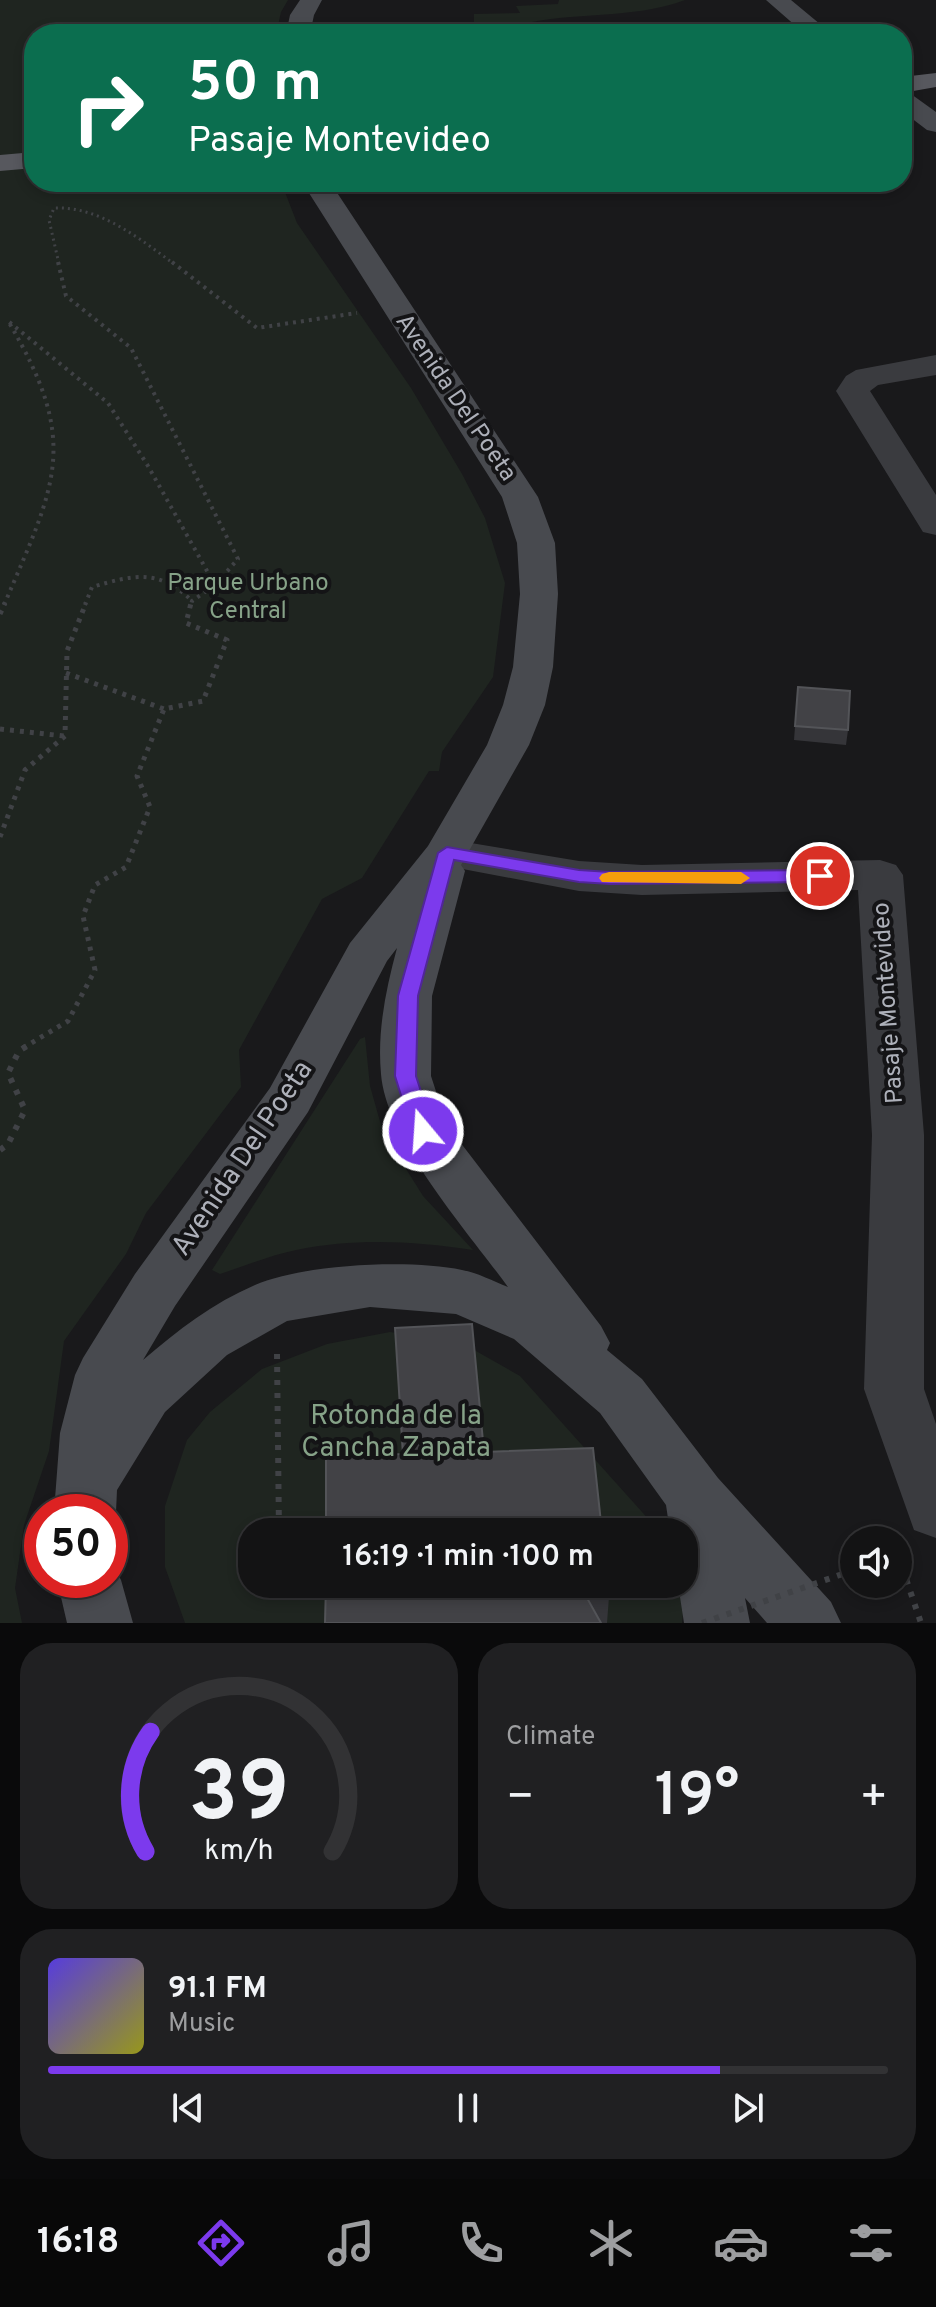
<!DOCTYPE html>
<meta charset="utf-8">
<style>
:root{--surface:#131314;--page:#202022;--text:#f1f3f6;--muted:#9d9ea0;--line:#323234;--accent:#7c3aed}
body{margin:0;font-family:Overpass,sans-serif;background:var(--page);color:var(--text);height:100vh;display:flex;flex-direction:column;font-size:30px;white-space:nowrap}
*{box-sizing:border-box;margin:0}
p{font-size:26px;color:var(--muted)}
.icon{flex:none;width:44px;height:44px;fill:none;stroke:currentColor;stroke-width:2;stroke-linecap:round;stroke-linejoin:round}
.map{position:relative;height:1623px;overflow:hidden}
.side{display:flex;flex-direction:column;gap:20px;padding:20px;background:#0a0a0b;flex:1}
.side>*{flex:none}
.hud{position:absolute;left:24px;top:24px;width:888px;height:168px;border-radius:32px;box-shadow:0 4px 12px #0003,0 0 0 2px var(--line);background:#0b6e4f;color:#fff;overflow:hidden}
.fabs{position:absolute;left:840px;top:1526px;display:grid;gap:16px}
.fabs a{display:grid;place-items:center;width:72px;height:72px;border-radius:50%;background:var(--surface);box-shadow:0 4px 12px #0003,0 0 0 2px var(--line);font-size:40px}
.speed{position:absolute;left:24px;top:1494px;display:flex;gap:16px;font-size:40px;font-weight:700;text-align:center}
.speed>*{display:grid;place-content:center;width:104px;height:104px;border-radius:50%;background:var(--surface);box-shadow:0 4px 12px #0003,0 0 0 2px var(--line);line-height:1}
.speed .limit{border:12px solid #d22;background:#fff;color:#111}
.pin{position:absolute;display:grid;place-items:center;width:68px;height:68px;color:#fff;margin:-34px;border:4px solid #fff;border-radius:50%;box-shadow:0 2px 8px #0007}
.me{position:absolute;width:88px;margin:-44px;rotate:342deg;stroke-linejoin:round;filter:drop-shadow(0 0 6px #0008)}
.turn{display:flex;align-items:center;gap:28px;height:168px;padding:0 32px;font-size:36px}
.turn .icon{width:104px;height:104px;stroke-width:2.5}
.turn b{display:block;font-size:56px;line-height:68px}
.big{font-size:60px;font-weight:600;line-height:1.1}
.side .card{flex:1;display:flex;flex-direction:column;justify-content:center;gap:12px;min-width:0;padding:0 28px;border-radius:32px;background:var(--page)}
.side .dial{align-items:center;gap:0}
.dial svg{height:208px;overflow:visible;fill:none;stroke:var(--line);stroke-width:7;stroke-linecap:round;text-anchor:middle}
.dial text{fill:var(--text);stroke:none}
.song{display:flex;align-items:center;gap:24px}
.cover{width:96px;height:96px;border-radius:12px;background:linear-gradient(135deg,hsl(250 70% 55%),hsl(60 70% 35%))}
.played{height:8px;border-radius:4px;background:linear-gradient(90deg,var(--accent) 80%,var(--line) 80%)}
.keys{display:flex;justify-content:space-around;direction:ltr}
.heat{display:flex;justify-content:space-between;align-items:center;font-size:44px;direction:ltr}
.side .tiles{flex:1;display:grid;gap:20px;grid-template-columns:1fr 1fr}
.card:last-child{grid-column:span 2}
.trip{position:absolute;left:238px;top:1518px;width:460px;height:80px;border-radius:32px;background:var(--surface);box-shadow:0 4px 12px #0003,0 0 0 2px var(--line);font-weight:600;line-height:80px;text-align:center}
.dock{display:flex;height:128px;justify-content:space-around;align-items:center;background:#080808;color:var(--muted)}
.dock .icon{width:56px;height:56px}
.dock .current{color:var(--accent)}
.dock b{font-size:36px;color:var(--text)}
.map>svg:first-child{display:block}
.green{fill:#1f2520}
.lines{fill:none;stroke-linecap:round;stroke-linejoin:round}
.path-far3{stroke:#404246;stroke-width:3;stroke-dasharray:2 4;stroke-linecap:butt}
.path-far2{stroke:#404246;stroke-width:4;stroke-dasharray:3 5;stroke-linecap:butt}
.path-far1{stroke:#404246;stroke-width:5;stroke-dasharray:4 6;stroke-linecap:butt}
.path{stroke:#404246;stroke-width:6;stroke-dasharray:5 8;stroke-linecap:butt}
.street{fill:#3a3b3f;fill-rule:evenodd}
.secondary{fill:#484a4f;fill-rule:evenodd}
.primary{fill:#57585e;fill-rule:evenodd}
.path-bridge{stroke:#404246;stroke-width:6;stroke-dasharray:5 8;stroke-linecap:butt}
.wall{fill:#353539}
.building{fill:#424246;stroke:#535458;stroke-width:2}
.route{fill:#7c3aed;stroke:#51269a;stroke-width:2}
.slow{fill:#f59e0b}
.labels{text-anchor:middle;dominant-baseline:central;stroke-width:8;stroke-linejoin:round;paint-order:stroke}
.street-label{font-size:24px;fill:#adb0b9;stroke:#141416}
.park-label{font-size:24px;fill:#86a288;stroke:#141416}
.near-street-label{font-size:28px;fill:#adb0b9;stroke:#141416}
.near-park-label{font-size:28px;fill:#86a288;stroke:#141416}
</style>
<div class="map">
<svg width="936" height="1623" viewBox="0 0 936 1623">
<rect width="100%" height="100%" fill="#19191b"/>
<path class="green" d="M0 0H288L281 12 276 34H34V182H281L297 223 411 388 462 474 485 518 505 583 493 677 442 752 439 771H429L362 878 322 899 239 1050 241 1087 146 1213 126 1254 64 1341 49 1451 24 1525 15 1588 22 1623H0Z
M559 0H685C631 20 573 11 518 25L528 34H463L474 22V14L520 13 516 6 558 4Z
M365 1037 370 1086 383 1132 423 1196 473 1250C413 1241 356 1238 296 1250 271 1255 245 1266 220 1274L212 1270 360 1039Z
M390 1332 460 1342 520 1376 660 1532H252V1584H678L684 1603 682 1623H185L165 1567V1506L187 1440 210 1412 262 1369 327 1344Z"/>
<g class="lines">
<path class="path-far3" d="M59 264 49 220 54 208C99 206 139 238 174 264"/>
<path class="path-far2" d="M58 262 66 296 131 348 238 559 215 585 192 601 191 605
M172 262 257 328 357 313
M4 605C56 483 81 443 8 321L108 403 148 466 215 585
M85 605 92 587C133 575 159 568 192 601"/>
<path class="path-far1" d="M0 614 5 603
M66 673 164 709
M0 729 64 736
M0 837 25 770 65 736 67 651 86 603
M23 1048 68 1021 95 970 83 916 95 885 126 867 150 807 137 776 164 709 203 701 227 640 186 623 191 603"/>
<path class="path" d="M0 1150 8 1144 25 1110 8 1073 19 1051 27 1046
M277 1354 279 1532
M898 1555 921 1623"/>
<path class="street" d="M936 355V375L878 385 870 391 936 495V535L923 532 836 391 846 376 856 370Z
M447 839 579 861 642 865 880 860 896 865 903 875 924 1135V1389L936 1424V1538L914 1530 864 1389 872 1135 858 890 642 895 579 891 431 863 424 853 431 843Z"/>
<path class="secondary" d="M300 0H322L314 15 310 34H286L290 15Z
M766 0H791L832 34H805Z
M902 91 911 94 936 112V132L927 130 902 111Z
M302 182H330L538 497 555 543 558 594 553 667 545 705 529 745 461 865 465 871 432 996 431 1076 447 1125 601 1326 610 1343 607 1350 642 1379 718 1478 831 1602 841 1623H767L745 1598 750 1623H684L678 1584H684V1532H670L666 1505 600 1413 514 1339 456 1314 370 1307 287 1321 227 1355 165 1412 117 1490 116 1512 110 1525V1512H54L60 1433 75 1375 83 1358 135 1274 270 1088 350 943 428 846 487 745 503 705 513 667 520 594 517 543 502 497ZM397 948C386 989 377 1031 381 1074 386 1140 469 1233 508 1287 493 1281 478 1273 462 1270 409 1259 305 1264 255 1285 213 1303 178 1330 143 1360L175 1306 308 1112 387 961Z
M110 1559 121 1580 133 1623H67L57 1580H110Z"/>
<path class="primary" d="M936 73V87L902 93V77Z
M34 152V168L0 171V155Z"/>
<path class="path-bridge" d="M702 1623 854 1570"/>
</g>
<path class="wall" d="M798 687 848 730 846 745 794 740Z
M395 1328 484 1452 402 1454Z
M326 1584 609 1597 607 1623H325Z"/>
<path class="building" d="M798 687 850 691 848 730 795 726Z
M472 1324 484 1452 593 1448 602 1532H326V1457L403 1454 395 1328Z
M326 1584H608L609 1597 587 1598 601 1623H325Z"/>
<path class="route" d="M447 847 579 870 610 872 820 870 830 876 820 882 610 884 579 882 454 860 418 996 416 1076 434 1131 431 1137H416L412 1131 395 1076 398 996 438 853Z"/>
<path class="slow" d="M609 872H741L750 878 741 884 602 882 599 878 602 874Z"/>
<g class="labels">
<g class="street-label">
<text transform="translate(455 398) rotate(56)">Avenida Del Poeta</text>
<text transform="translate(889 1003) rotate(-94)">Pasaje Montevideo</text>
</g>
<g class="park-label">
<text x="248" y="584">Parque Urbano<tspan x="248" dy="28">Central</tspan></text>
</g>
<g class="near-street-label">
<text transform="translate(243 1159) rotate(-56)">Avenida Del Poeta</text>
</g>
<g class="near-park-label">
<text x="396" y="1417">Rotonda de la<tspan x="396" dy="32">Cancha Zapata</tspan></text>
</g>
</g>
</svg>
<div class="fabs">
<a><svg class="icon" aria-label="sound" viewBox="0 0 24 24"><path d="M4 9h4l5-4v14l-5-4H4zM17 9q2 3 0 6"/></svg></a>
</div>
<div class="speed"><div class="limit">50</div></div>
<div class="pin" style="left:820px;top:876px;background:#d93025"><svg class="icon" aria-label="arrive" viewBox="0 0 24 24"><path d="M6 21V4h12l-3 4 3 4H6"/></svg></div>
<svg class="me" style="left:423px;top:1131px" viewBox="-20 -20 40 40"><circle r="17" fill="#7c3aed" stroke="#fff" stroke-width="3"/><path d="M0-11L8 9 0 5-8 9z" fill="#fff"/></svg>
<div class="trip">16:19 · 1 min · 100 m</div>
<div class="hud">
<div class="turn"><svg class="icon" aria-label="right" viewBox="0 0 24 24"><path d="M7 20v-9h11M14 6l5 5-5 5"/></svg><div><b>50 m</b>Pasaje Montevideo</div></div>
</div>
</div>
<section class="side">
<div class="tiles">
<div class="card dial"><svg viewBox="0 0 100 80">
<path d="M14 69A42 42 0 1 1 86 69"/>
<path d="M14 69A42 42 0 0 1 16 23" stroke="#7c3aed"/>
<text x="50" y="56" font-size="32" font-weight="700">39</text>
<text x="50" y="72" font-size="11">km/h</text>
</svg></div>
<div class="card"><p>Climate</p>
<div class="heat"><a>−</a><b class="big">19°</b><a>+</a></div>
</div>
<div class="card">
<div class="song"><i class="cover"></i><div><b>91.1 FM</b><p>Music</p></div></div>
<div class="played"></div>
<div class="keys"><svg class="icon" aria-label="previous" viewBox="0 0 24 24"><path d="M18 5L8 12l10 7zM5 5v14"/></svg><svg class="icon" aria-label="pause" viewBox="0 0 24 24"><path d="M8 5v14M16 5v14"/></svg><svg class="icon" aria-label="next" viewBox="0 0 24 24"><path d="M6 5l10 7-10 7zM19 5v14"/></svg></div>
</div>
</div>
</section>
<nav class="dock">
<b>16:18</b>
<svg class="icon current" aria-label="directions" viewBox="0 0 24 24"><path d="M12 3l9 9-9 9-9-9zM9 14v-3h6M13 9l2 2-2 2"/></svg>
<svg class="icon" aria-label="music" viewBox="0 0 24 24"><path d="M9 18V5l10-2v13"/><circle cx="6" cy="18" r="3"/><circle cx="16" cy="16" r="3"/></svg>
<svg class="icon" aria-label="phone" viewBox="0 0 24 24"><path d="M5 4h4l2 5-3 2q2 4 5 5l2-3 5 2v4C11 20 4 13 5 4z"/></svg>
<svg class="icon" aria-label="climate" viewBox="0 0 24 24"><path d="M12 3v18M4 7l16 10M4 17L20 7"/></svg>
<svg class="icon" aria-label="car" viewBox="0 0 24 24"><path d="M5 17H2v-5l4-1 3-4h7l3 4 3 1v5h-3M9 17h6M6 11h13"/><circle cx="7" cy="17" r="2"/><circle cx="17" cy="17" r="2"/></svg>
<svg class="icon" aria-label="filters" viewBox="0 0 24 24"><path d="M4 7h16M4 17h16"/><circle cx="9" cy="7" r="2"/><circle cx="15" cy="17" r="2"/></svg>
</nav>
